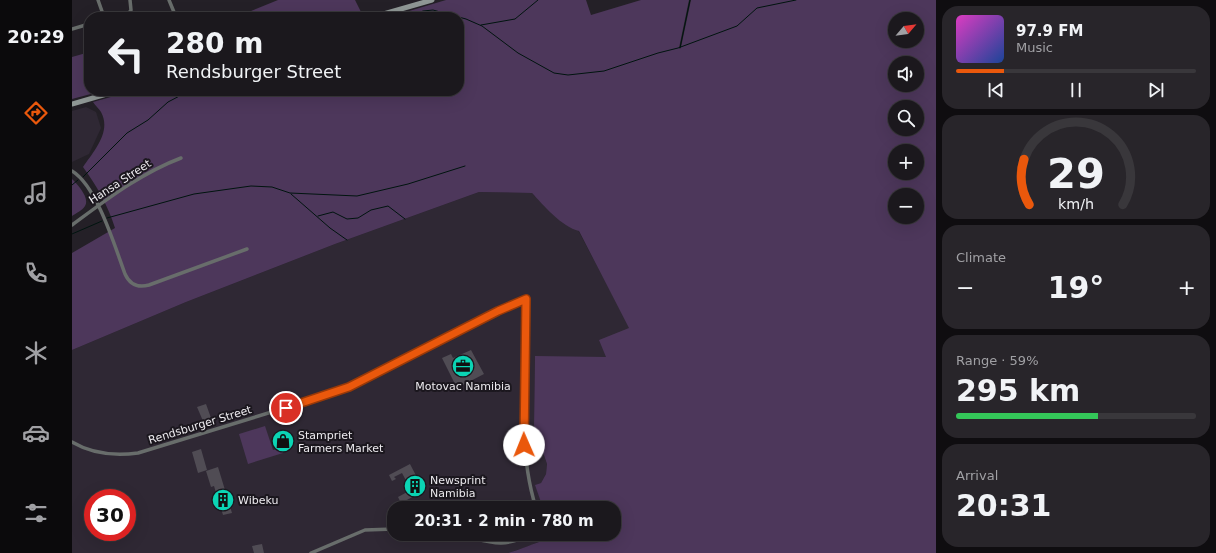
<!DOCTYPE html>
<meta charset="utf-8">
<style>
:root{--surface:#1b181d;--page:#28252a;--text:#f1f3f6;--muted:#a0a0a4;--line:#39373b;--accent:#ea580c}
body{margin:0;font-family:"DejaVu Sans",sans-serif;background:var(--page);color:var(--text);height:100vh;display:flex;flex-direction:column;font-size:15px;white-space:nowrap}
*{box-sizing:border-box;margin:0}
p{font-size:13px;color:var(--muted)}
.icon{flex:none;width:22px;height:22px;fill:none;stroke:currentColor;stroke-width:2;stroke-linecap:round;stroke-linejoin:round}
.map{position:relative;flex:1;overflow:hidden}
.drawer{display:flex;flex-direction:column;gap:6px;padding:6px;background:#0f0d10;width:280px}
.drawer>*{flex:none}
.top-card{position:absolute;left:12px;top:12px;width:380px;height:84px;border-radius:16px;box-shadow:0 4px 16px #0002,0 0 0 1px var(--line);background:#1b181d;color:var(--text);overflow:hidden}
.needle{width:26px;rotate:61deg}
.tools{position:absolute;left:816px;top:12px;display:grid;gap:8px}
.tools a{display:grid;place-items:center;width:36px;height:36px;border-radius:50%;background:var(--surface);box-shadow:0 4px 16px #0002,0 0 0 1px var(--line);font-size:20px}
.speed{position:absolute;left:12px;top:489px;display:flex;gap:8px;font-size:20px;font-weight:700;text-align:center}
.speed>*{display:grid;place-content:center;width:52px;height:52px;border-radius:50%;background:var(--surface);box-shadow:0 4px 16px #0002,0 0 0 1px var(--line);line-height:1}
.speed .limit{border:6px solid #d22;background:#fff;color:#111}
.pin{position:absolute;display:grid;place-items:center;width:34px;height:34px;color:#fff;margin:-17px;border:2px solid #fff;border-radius:50%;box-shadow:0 1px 4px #0007}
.me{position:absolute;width:44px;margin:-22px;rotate:359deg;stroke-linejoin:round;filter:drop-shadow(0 0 3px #0008)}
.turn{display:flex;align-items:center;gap:14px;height:84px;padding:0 16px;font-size:18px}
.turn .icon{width:52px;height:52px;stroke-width:2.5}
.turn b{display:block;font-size:28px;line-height:34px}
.big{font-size:30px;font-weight:700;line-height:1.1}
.drawer .card{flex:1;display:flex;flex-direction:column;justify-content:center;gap:6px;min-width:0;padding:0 14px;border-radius:16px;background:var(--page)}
.drawer .dial{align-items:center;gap:0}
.dial svg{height:104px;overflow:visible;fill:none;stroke:var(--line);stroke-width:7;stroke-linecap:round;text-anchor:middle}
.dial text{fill:var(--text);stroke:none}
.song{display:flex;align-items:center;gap:12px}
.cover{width:48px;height:48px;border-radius:6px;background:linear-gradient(135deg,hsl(310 70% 55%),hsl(220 70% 35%))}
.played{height:4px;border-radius:2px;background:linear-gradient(90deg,var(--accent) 20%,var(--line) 20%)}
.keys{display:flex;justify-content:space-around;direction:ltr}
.heat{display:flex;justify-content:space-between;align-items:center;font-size:22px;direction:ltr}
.charge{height:6px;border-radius:3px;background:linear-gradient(90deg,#34c759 59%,var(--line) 0)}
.trip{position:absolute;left:315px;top:501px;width:234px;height:40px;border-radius:16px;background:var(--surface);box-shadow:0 4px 16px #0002,0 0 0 1px var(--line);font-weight:700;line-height:40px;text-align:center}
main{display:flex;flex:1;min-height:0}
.tab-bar{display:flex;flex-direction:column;width:72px;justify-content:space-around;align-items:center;background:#0b0a0c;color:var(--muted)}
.tab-bar .icon{width:28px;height:28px}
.tab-bar .active{color:var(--accent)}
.tab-bar b{font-size:18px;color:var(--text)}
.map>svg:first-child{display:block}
.built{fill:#2f2834;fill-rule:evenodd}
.green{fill:#4d375b;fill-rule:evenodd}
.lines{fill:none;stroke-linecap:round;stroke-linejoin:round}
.stream{stroke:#00140f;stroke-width:1}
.building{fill:#504c54}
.street{stroke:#686d6b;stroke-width:3.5}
.secondary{stroke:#8f9795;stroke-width:5}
.route-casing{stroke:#983908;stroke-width:10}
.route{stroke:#ea580c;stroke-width:7}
.labels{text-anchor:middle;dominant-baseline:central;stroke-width:4;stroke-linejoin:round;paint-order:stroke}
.street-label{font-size:11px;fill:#eceaee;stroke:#1b171e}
.poi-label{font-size:11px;fill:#eceaee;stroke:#1b171e;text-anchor:start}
</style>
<main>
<nav class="tab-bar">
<b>20:29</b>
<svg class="icon active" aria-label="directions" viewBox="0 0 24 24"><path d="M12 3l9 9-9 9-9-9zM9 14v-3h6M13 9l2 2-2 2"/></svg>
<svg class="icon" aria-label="music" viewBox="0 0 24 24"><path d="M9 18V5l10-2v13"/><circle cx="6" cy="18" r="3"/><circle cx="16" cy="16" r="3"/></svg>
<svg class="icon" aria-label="phone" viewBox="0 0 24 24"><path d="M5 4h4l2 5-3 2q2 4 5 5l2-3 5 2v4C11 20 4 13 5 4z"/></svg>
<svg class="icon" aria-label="climate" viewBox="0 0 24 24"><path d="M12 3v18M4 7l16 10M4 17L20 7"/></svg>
<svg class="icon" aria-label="car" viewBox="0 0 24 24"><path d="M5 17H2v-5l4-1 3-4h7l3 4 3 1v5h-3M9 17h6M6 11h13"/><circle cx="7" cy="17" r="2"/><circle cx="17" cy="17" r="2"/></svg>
<svg class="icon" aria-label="filters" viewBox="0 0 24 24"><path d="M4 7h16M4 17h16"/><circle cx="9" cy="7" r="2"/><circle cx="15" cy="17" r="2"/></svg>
</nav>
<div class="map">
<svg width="864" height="553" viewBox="0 0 864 553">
<rect width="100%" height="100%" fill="#242027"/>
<path class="built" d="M14 107 24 112 29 128 17 154 0 162V111Z
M407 192 460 193 480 214 506 230 558 328 534 357H463L462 426 475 464 474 474 469 483 464 485 471 508H322V534H480L482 538 477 537 460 545 436 553H0V350L114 302 263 244ZM21 498H55V532H21Z"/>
<path class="green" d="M206 0H283L291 16 106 17 124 13 169 15Z
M374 0H514L519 15 569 0H617L607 48 609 47 619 0H864V553H436C444 551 478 537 481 538L480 534H542V508H471L463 485 469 483 474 474 475 464 462 426 463 356 534 357 527 340 557 328 507 231C490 227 471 205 460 193L407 192 263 244 114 302 0 350V253L43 228C36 206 25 186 11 167 21 152 40 132 29 112 27 109 23 105 21 102L60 91H387V17H317ZM823 19H845V41H823ZM823 63H845V85H823ZM823 107H845V129H823ZM823 151H845V173H823ZM823 195H845V217H823Z
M14 53 17 54V91H30L0 99V57Z
M0 179C6 185 18 198 13 206 10 211 4 213 0 216Z
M193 426 201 450 209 448 211 453 176 464 167 434Z"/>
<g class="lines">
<path class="stream" d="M335 17 351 11 361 10 394 19 410 26 446 53 482 73 496 75 532 71 586 53 606 48 665 26 685 8 724 0
M409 25 443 19 466 0
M608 48 618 0
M11 177 55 133 76 120 96 102 117 91
M0 185 6 180
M219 194 258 228 275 240
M246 216 261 212 275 219 286 218 299 210 316 206 333 219
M35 218 122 194 179 186 200 187 218 193 285 196 336 184 393 166
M0 234 30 221"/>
</g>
<path class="building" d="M399 350 412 374 385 388 370 358 379 354 381 358Z
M134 404 139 418 131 421 125 407Z
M129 449 135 470 126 473 120 452Z
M338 464 352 491 329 503 326 497 339 490 330 473 322 477 324 479 320 481 317 475Z
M146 467 160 513 151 515 142 486 139 487 134 471Z
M190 544 192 553H182L180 546Z"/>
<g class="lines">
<path class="street" d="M26 0 32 17
M97 0 104 17
M46 17 57 13 59 10 58 0
M0 29 17 24
M0 171C25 186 43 247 53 274 58 285 66 288 77 285L175 249
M0 225C34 200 69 173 109 158
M0 442C20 454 43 456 66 453L252 396 277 387 425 311 454 299C453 365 444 445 464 508
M384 534C418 541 426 550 461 534
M239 553 293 530 322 529"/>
<path class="secondary" d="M301 17 360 0
M0 104 45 91"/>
</g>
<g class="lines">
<g class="route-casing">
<path id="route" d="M214 408 277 387 426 311 454 299 452 445"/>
</g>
<use href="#route" class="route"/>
</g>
<defs>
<g id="office-disc" transform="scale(1.15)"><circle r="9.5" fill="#0bd5b5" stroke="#1b171e"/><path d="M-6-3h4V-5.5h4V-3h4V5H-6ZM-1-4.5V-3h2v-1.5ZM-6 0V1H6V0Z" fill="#111"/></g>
<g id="shop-disc" transform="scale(1.15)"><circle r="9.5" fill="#0bd5b5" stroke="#1b171e"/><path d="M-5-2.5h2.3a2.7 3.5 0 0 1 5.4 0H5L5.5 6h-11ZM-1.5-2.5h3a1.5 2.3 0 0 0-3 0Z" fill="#111"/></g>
<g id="building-disc" transform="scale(1.15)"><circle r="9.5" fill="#0bd5b5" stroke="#1b171e"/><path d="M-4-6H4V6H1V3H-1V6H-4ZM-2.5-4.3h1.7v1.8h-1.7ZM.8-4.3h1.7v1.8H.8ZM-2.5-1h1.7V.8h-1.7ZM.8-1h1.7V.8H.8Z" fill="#111"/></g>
</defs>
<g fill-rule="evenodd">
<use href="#office-disc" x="391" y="366"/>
<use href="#shop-disc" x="211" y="441"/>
<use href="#building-disc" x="343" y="486"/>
<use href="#building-disc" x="151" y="500"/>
</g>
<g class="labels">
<g class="street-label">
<text transform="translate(48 182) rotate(-33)">Hansa Street</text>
<text transform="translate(128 425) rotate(-17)">Rendsburger Street</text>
</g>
<g class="poi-label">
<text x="391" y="386" text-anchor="middle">Motovac Namibia</text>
<text x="226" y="435">Stampriet<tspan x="226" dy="13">Farmers Market</tspan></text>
<text x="358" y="480">Newsprint<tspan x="358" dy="13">Namibia</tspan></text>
<text x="166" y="500">Wibeku</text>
</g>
</g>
</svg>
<div class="tools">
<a><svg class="needle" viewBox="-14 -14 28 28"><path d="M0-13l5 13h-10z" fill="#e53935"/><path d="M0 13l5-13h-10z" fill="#a0a0a4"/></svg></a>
<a><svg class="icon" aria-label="sound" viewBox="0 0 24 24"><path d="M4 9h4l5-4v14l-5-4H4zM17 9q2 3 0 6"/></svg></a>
<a><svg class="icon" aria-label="search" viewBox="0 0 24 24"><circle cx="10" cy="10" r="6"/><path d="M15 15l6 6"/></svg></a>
<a>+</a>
<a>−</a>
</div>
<div class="speed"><div class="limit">30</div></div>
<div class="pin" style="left:214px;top:408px;background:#d93025"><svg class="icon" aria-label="arrive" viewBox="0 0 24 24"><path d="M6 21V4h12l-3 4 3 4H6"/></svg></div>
<svg class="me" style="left:452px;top:445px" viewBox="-20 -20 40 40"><circle r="19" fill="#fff"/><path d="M0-13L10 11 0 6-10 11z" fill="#ea580c"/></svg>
<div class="trip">20:31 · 2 min · 780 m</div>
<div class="top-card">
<div class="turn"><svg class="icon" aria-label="left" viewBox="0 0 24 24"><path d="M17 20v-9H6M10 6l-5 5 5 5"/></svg><div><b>280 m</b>Rendsburger Street</div></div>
</div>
</div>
<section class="drawer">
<div class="card">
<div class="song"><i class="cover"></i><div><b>97.9 FM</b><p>Music</p></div></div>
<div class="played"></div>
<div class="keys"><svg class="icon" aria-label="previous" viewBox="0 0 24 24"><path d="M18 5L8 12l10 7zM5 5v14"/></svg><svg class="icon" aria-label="pause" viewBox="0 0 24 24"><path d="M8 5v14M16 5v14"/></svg><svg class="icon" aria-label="next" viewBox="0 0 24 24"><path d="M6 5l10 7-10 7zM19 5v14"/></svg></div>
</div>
<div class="card dial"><svg viewBox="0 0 100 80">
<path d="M14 69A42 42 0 1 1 86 69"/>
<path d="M14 69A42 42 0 0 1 10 34" stroke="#ea580c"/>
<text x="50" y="56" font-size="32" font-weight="700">29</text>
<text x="50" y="72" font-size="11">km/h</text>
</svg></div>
<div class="card"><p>Climate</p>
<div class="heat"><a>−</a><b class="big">19°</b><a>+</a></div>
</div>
<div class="card"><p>Range · 59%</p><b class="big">295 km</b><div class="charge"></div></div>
<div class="card"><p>Arrival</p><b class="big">20:31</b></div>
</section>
</main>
